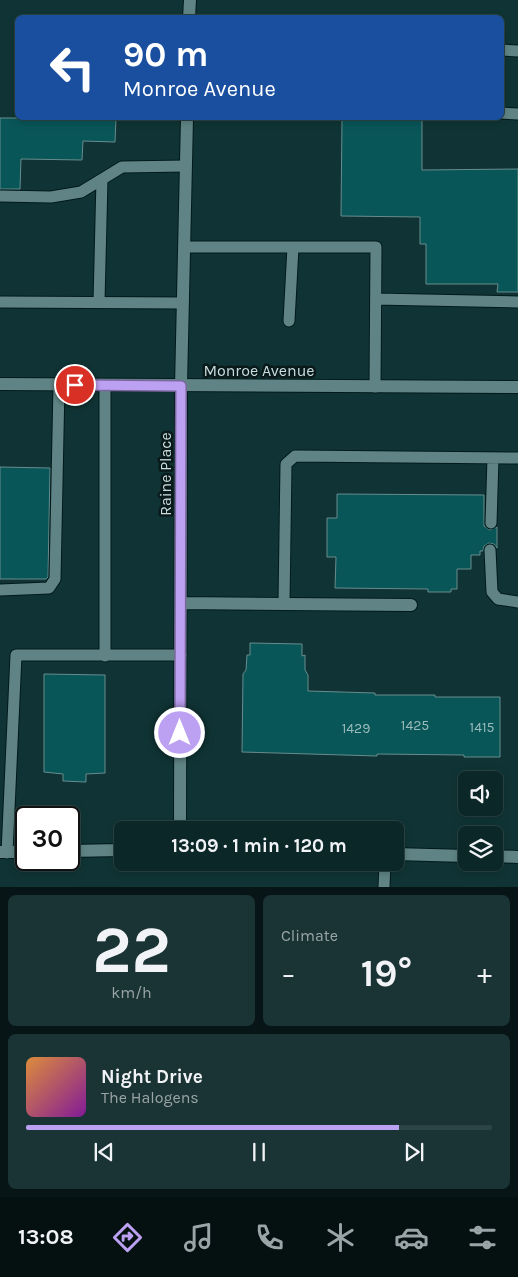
<!DOCTYPE html>
<meta charset="utf-8">
<style>
:root{--surface:#0c2728;--page:#1a3334;--text:#f1f3f6;--muted:#9aa5a8;--line:#2c4445;--accent:#bca0f2}
body{margin:0;font-family:Karla,sans-serif;background:var(--page);color:var(--text);height:100vh;display:flex;flex-direction:column;font-size:19px;white-space:nowrap}
*{box-sizing:border-box;margin:0}
p{font-size:16px;color:var(--muted)}
.icon{flex:none;width:28px;height:28px;fill:none;stroke:currentColor;stroke-width:2;stroke-linecap:round;stroke-linejoin:round}
.map{position:relative;height:887px;overflow:hidden}
.sheet{display:flex;flex-direction:column;gap:8px;padding:8px;background:#071516;flex:1}
.sheet>*{flex:none}
.guide{position:absolute;left:15px;top:15px;width:489px;height:105px;border-radius:8px;box-shadow:0 2px 8px #0003,0 0 0 1px var(--line);background:#1a4fa0;color:#fff;overflow:hidden}
.fabs{position:absolute;left:458px;top:771px;display:grid;gap:10px}
.fabs a{display:grid;place-items:center;width:45px;height:45px;border-radius:8px;background:var(--surface);box-shadow:0 2px 8px #0003,0 0 0 1px var(--line);font-size:25px}
.speed{position:absolute;left:15px;top:806px;display:flex;gap:10px;font-size:25px;font-weight:700;text-align:center}
.speed>*{display:grid;place-content:center;width:65px;height:65px;border-radius:50%;background:var(--surface);box-shadow:0 2px 8px #0003,0 0 0 1px var(--line);line-height:1}
.speed .limit{border:2px solid #111;border-radius:8px;background:#fff;color:#111}
.pin{position:absolute;display:grid;place-items:center;width:42px;height:42px;color:#fff;margin:-21px;border:2px solid #fff;border-radius:50%;box-shadow:0 1px 5px #0007}
.me{position:absolute;width:55px;margin:-28px;rotate:0deg;stroke-linejoin:round;filter:drop-shadow(0 0 4px #0008)}
.turn{display:flex;align-items:center;gap:18px;height:105px;padding:0 25px;font-size:22px}
.turn .icon{width:65px;height:65px;stroke-width:2.5}
.turn b{display:block;font-size:35px;line-height:42px}
.big{font-size:38px;font-weight:700;line-height:1.1}
.sheet .widget{flex:1;display:flex;flex-direction:column;justify-content:center;gap:8px;min-width:0;padding:0 18px;border-radius:8px;background:var(--page)}
.sheet .dial{align-items:center;gap:0}
.dial b{font-size:65px;line-height:1}
.song{display:flex;align-items:center;gap:15px}
.cover{width:60px;height:60px;border-radius:8px;background:linear-gradient(135deg,hsl(30 70% 55%),hsl(290 70% 35%))}
.played{height:5px;border-radius:2px;background:linear-gradient(90deg,var(--accent) 80%,var(--line) 80%)}
.keys{display:flex;justify-content:space-around;direction:ltr}
.heat{display:flex;justify-content:space-between;align-items:center;font-size:28px;direction:ltr}
.sheet .tiles{flex:1;display:grid;gap:8px;grid-template-columns:1fr 1fr}
.widget:last-child{grid-column:span 2}
.trip{position:absolute;left:114px;top:821px;width:290px;height:50px;border-radius:8px;background:var(--surface);box-shadow:0 2px 8px #0003,0 0 0 1px var(--line);font-weight:700;line-height:50px;text-align:center}
.tab-bar{display:flex;height:80px;justify-content:space-around;align-items:center;background:#051010;color:var(--muted)}
.tab-bar .icon{width:35px;height:35px}
.tab-bar .current{color:var(--accent)}
.tab-bar b{font-size:22px;color:var(--text)}
.map>svg:first-child{display:block}
.building{fill:#095658;stroke:#688c8d}
.lines{fill:none;stroke-linecap:round;stroke-linejoin:round}
.service-casing{stroke:#011a1b;stroke-width:13}
.minor-casing{stroke:#011a1b;stroke-width:14}
.tertiary-casing{stroke:#011a1b;stroke-width:14}
.service{stroke:#608485;stroke-width:11}
.minor{stroke:#608485;stroke-width:12}
.tertiary{stroke:#608485;stroke-width:12}
.route-casing{stroke:#7a689d;stroke-width:12}
.route{stroke:#bca0f2;stroke-width:9}
.labels{text-anchor:middle;dominant-baseline:central;stroke-width:5;stroke-linejoin:round;paint-order:stroke}
.number-label{font-size:14px;fill:#9abbbc}
.street-label{font-size:16px;fill:#caddde;stroke:#0a1919}
</style>
<div class="map">
<svg width="518" height="887" viewBox="0 0 518 887">
<rect width="100%" height="100%" fill="#103435"/>
<path class="building" d="M0 118H116L115 142 83 141 82 160 21 159 20 189H0Z
M342 118H422V170L518 169V292H497L498 284H426V244H420V217L341 216Z
M0 467 50 468 48 577 46 579H0Z
M337 494 484 495V526L490 530 497 527V548L494 544 489 543 484 546 483 551H480V555H471V569H457V589H451V592H428V589L335 588 336 557H327V518H337Z
M250 643 302 644V656L305 655V670L308 675V691L375 693V695H435V697H500V757H464V755L377 754V756L242 752 243 674 246 670 247 655H250Z
M44 674 105 675V773L86 774V782L63 781V774L44 772Z"/>
<g class="lines">
<g class="service-casing">
<path id="service" d="M501 50 518 51
M501 113 518 114
M0 196 51 197 81 192 122 167 186 166
M184 247H376L375 387
M376 299 518 302
M0 302 183 303
M99 302 102 179
M289 321 293 247
M105 385V656
M491 523 493 458
M490 550 492 592 498 599 518 602
M0 590 49 588 55 579 59 385
M284 604 286 464 295 456 518 458
M7 853 16 655H181
M384 887 385 862"/>
</g>
<g class="minor-casing">
<path id="minor" d="M189 18 190 0
M0 384 518 387
M181 603 411 605
M180 830 181 386 187 118"/>
</g>
<g class="tertiary-casing">
<path id="tertiary" d="M69 851 122 850
M0 852H26
M395 854 466 856
M494 856 518 857"/>
</g>
<use href="#service" class="service"/>
<use href="#minor" class="minor"/>
<use href="#tertiary" class="tertiary"/>
</g>
<g class="lines">
<g class="route-casing">
<path id="route" d="M75 385 181 386 180 733"/>
</g>
<use href="#route" class="route"/>
</g>
<g class="labels">
<g class="number-label">
<text x="415" y="725">1425</text>
<text x="482" y="727">1415</text>
<text x="356" y="728">1429</text>
</g>
<g class="street-label">
<text x="259" y="370">Monroe Avenue</text>
<text transform="translate(165 474) rotate(-90)">Raine Place</text>
</g>
</g>
</svg>
<div class="fabs">
<a><svg class="icon" aria-label="sound" viewBox="0 0 24 24"><path d="M4 9h4l5-4v14l-5-4H4zM17 9q2 3 0 6"/></svg></a>
<a><svg class="icon" aria-label="layers" viewBox="0 0 24 24"><path d="M12 4l9 5-9 5-9-5zM3 14l9 5 9-5"/></svg></a>
</div>
<div class="speed"><div class="limit">30</div></div>
<div class="pin" style="left:75px;top:385px;background:#d93025"><svg class="icon" aria-label="arrive" viewBox="0 0 24 24"><path d="M6 21V4h12l-3 4 3 4H6"/></svg></div>
<svg class="me" style="left:180px;top:733px" viewBox="-20 -20 40 40"><circle r="17" fill="#bca0f2" stroke="#fff" stroke-width="3"/><path d="M0-11L8 9 0 5-8 9z" fill="#fff"/></svg>
<div class="trip">13:09 · 1 min · 120 m</div>
<div class="guide">
<div class="turn"><svg class="icon" aria-label="left" viewBox="0 0 24 24"><path d="M17 20v-9H6M10 6l-5 5 5 5"/></svg><div><b>90 m</b>Monroe Avenue</div></div>
</div>
</div>
<section class="sheet">
<div class="tiles">
<div class="widget dial"><b>22</b><p>km/h</p></div>
<div class="widget"><p>Climate</p>
<div class="heat"><a>−</a><b class="big">19°</b><a>+</a></div>
</div>
<div class="widget">
<div class="song"><i class="cover"></i><div><b>Night Drive</b><p>The Halogens</p></div></div>
<div class="played"></div>
<div class="keys"><svg class="icon" aria-label="previous" viewBox="0 0 24 24"><path d="M18 5L8 12l10 7zM5 5v14"/></svg><svg class="icon" aria-label="pause" viewBox="0 0 24 24"><path d="M8 5v14M16 5v14"/></svg><svg class="icon" aria-label="next" viewBox="0 0 24 24"><path d="M6 5l10 7-10 7zM19 5v14"/></svg></div>
</div>
</div>
</section>
<nav class="tab-bar">
<b>13:08</b>
<svg class="icon current" aria-label="directions" viewBox="0 0 24 24"><path d="M12 3l9 9-9 9-9-9zM9 14v-3h6M13 9l2 2-2 2"/></svg>
<svg class="icon" aria-label="music" viewBox="0 0 24 24"><path d="M9 18V5l10-2v13"/><circle cx="6" cy="18" r="3"/><circle cx="16" cy="16" r="3"/></svg>
<svg class="icon" aria-label="phone" viewBox="0 0 24 24"><path d="M5 4h4l2 5-3 2q2 4 5 5l2-3 5 2v4C11 20 4 13 5 4z"/></svg>
<svg class="icon" aria-label="climate" viewBox="0 0 24 24"><path d="M12 3v18M4 7l16 10M4 17L20 7"/></svg>
<svg class="icon" aria-label="car" viewBox="0 0 24 24"><path d="M5 17H2v-5l4-1 3-4h7l3 4 3 1v5h-3M9 17h6M6 11h13"/><circle cx="7" cy="17" r="2"/><circle cx="17" cy="17" r="2"/></svg>
<svg class="icon" aria-label="filters" viewBox="0 0 24 24"><path d="M4 7h16M4 17h16"/><circle cx="9" cy="7" r="2"/><circle cx="15" cy="17" r="2"/></svg>
</nav>
